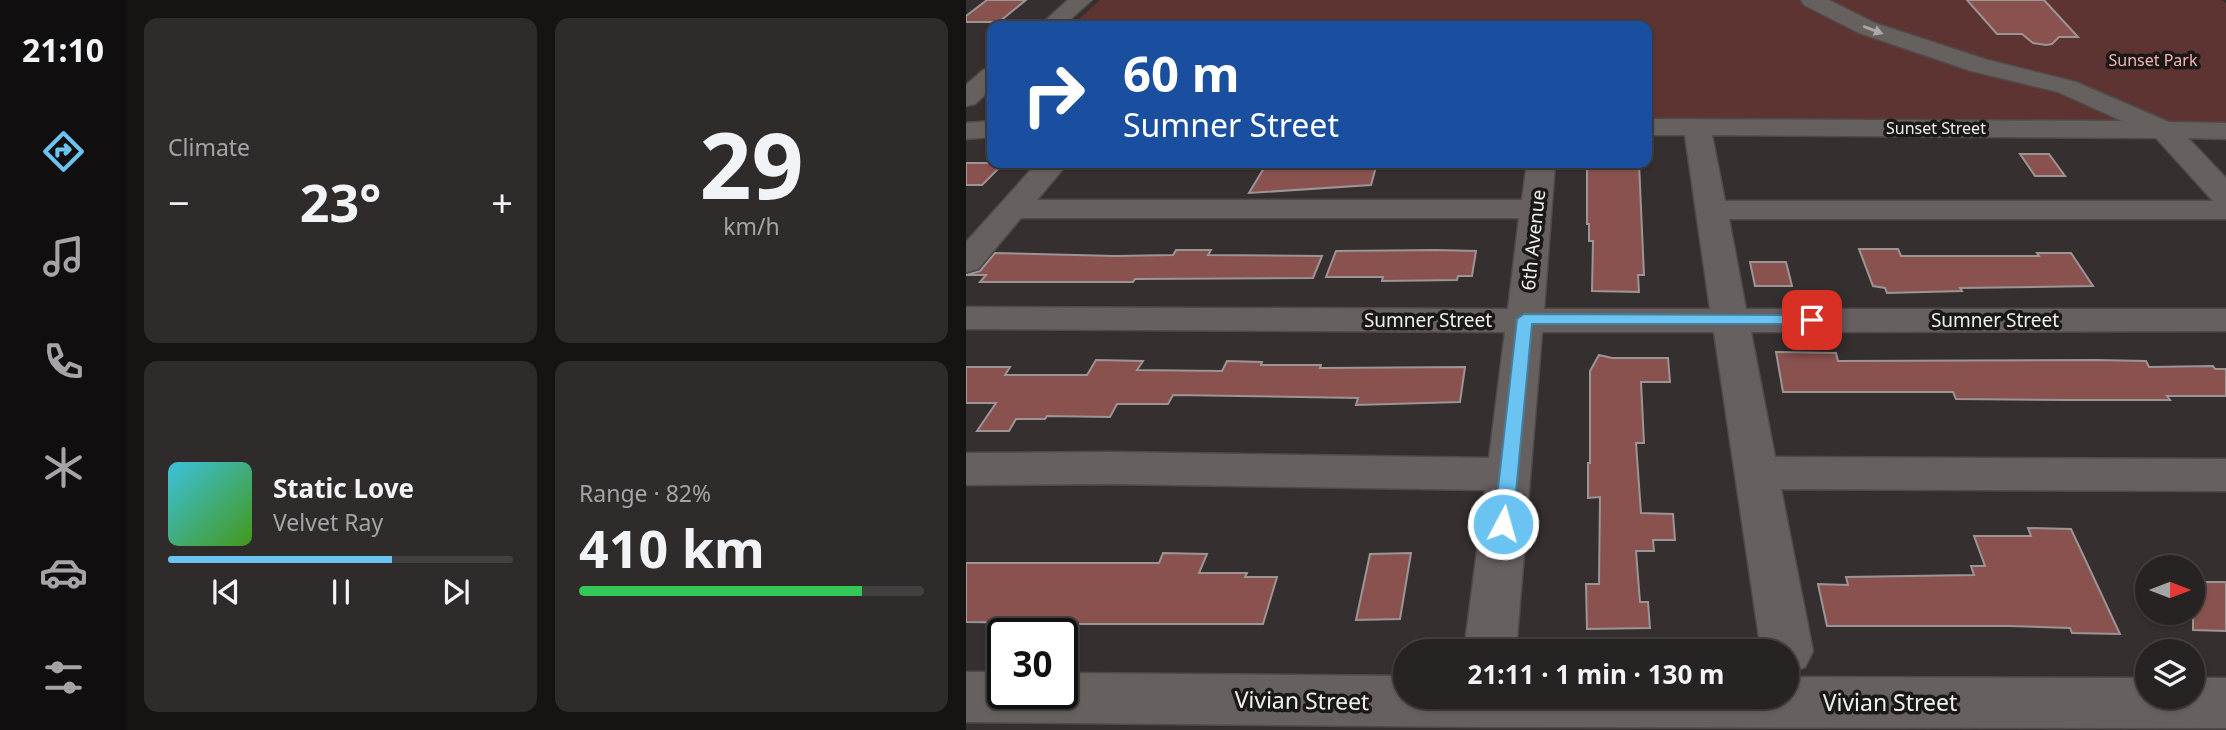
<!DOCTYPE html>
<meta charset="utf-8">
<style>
:root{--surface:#282323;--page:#302b2b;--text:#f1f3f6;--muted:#a5a4a6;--line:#444041;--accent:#6ac3f1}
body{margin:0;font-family:"Noto Sans",sans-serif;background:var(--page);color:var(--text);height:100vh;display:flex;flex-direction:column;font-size:26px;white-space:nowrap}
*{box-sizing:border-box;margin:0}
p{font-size:23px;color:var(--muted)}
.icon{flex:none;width:38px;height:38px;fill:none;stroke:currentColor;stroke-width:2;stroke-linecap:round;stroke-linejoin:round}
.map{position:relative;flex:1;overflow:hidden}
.side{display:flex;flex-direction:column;gap:18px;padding:18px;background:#161313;width:840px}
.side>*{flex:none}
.banner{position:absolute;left:21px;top:21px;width:665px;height:147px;border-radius:14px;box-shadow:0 2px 5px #0004,0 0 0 2px var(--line);background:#1a4fa0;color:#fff;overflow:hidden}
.needle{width:46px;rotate:90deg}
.controls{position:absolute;left:1169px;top:555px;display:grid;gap:14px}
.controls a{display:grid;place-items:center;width:70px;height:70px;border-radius:50%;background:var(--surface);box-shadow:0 2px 5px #0004,0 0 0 2px var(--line);font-size:35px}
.speed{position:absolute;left:21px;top:618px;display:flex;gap:14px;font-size:35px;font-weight:700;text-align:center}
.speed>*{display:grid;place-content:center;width:91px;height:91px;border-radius:50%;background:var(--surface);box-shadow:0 2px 5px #0004,0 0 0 2px var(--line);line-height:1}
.speed .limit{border:4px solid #111;border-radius:10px;background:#fff;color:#111}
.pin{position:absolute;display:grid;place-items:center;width:60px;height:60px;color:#fff;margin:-30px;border-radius:14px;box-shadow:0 4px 10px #0006}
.me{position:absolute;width:77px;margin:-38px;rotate:6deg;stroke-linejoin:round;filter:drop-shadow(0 0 5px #0008)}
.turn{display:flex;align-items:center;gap:24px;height:147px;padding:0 21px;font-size:32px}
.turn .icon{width:91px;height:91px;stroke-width:2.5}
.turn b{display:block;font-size:49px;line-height:60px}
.big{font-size:52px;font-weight:700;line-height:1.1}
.side .card{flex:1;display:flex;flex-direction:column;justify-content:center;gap:10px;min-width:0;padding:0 24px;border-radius:14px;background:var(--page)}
.side .dial{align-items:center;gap:0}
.dial b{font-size:91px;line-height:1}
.song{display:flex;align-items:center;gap:21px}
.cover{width:84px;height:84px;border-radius:10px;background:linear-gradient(135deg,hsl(190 70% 55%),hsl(100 70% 35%))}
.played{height:7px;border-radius:4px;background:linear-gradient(90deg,var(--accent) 65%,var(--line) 65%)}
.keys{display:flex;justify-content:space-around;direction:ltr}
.heat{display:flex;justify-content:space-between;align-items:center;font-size:38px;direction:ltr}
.charge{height:10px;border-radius:5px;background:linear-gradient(90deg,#34c759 82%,var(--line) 0)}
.side .tiles{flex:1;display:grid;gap:18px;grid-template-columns:repeat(2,1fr)}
.trip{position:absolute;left:427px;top:639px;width:406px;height:70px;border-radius:35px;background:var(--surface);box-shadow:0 2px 5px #0004,0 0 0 2px var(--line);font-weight:700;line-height:70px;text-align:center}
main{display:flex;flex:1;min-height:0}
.tabs{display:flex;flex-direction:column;width:126px;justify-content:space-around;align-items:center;background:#100e0e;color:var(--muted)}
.tabs .icon{width:49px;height:49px}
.tabs .selected{color:var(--accent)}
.tabs b{font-size:32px;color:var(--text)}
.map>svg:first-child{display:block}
.green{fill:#5e3432}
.building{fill:#8a524f;stroke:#9c9595;stroke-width:2}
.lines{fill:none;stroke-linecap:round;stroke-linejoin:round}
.minor-casing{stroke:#504b4b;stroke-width:3}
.minor{fill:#66605f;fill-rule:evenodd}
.oneway{fill:#aca8a7}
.route{fill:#6ac3f1;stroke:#457f9d;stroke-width:2}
.labels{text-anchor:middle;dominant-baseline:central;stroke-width:7;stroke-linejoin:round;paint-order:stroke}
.far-park-label{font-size:16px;fill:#fbb3af;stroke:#1b1818}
.far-street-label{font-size:16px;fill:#f3efef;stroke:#1b1818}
.street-label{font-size:19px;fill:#f3efef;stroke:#1b1818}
.near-street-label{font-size:23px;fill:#f3efef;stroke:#1b1818}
</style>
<main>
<nav class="tabs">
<b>21:10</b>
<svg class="icon selected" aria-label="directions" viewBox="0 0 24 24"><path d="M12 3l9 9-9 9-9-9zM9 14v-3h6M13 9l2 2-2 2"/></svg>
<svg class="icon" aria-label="music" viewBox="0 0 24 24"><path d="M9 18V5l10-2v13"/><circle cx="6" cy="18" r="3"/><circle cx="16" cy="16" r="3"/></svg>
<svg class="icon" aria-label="phone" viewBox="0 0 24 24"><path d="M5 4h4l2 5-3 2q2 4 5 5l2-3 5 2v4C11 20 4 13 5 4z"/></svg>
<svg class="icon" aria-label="climate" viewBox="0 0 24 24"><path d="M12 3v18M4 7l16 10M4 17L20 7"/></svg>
<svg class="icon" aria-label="car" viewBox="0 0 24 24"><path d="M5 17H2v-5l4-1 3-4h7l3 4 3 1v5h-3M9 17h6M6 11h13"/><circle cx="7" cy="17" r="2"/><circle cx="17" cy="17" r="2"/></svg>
<svg class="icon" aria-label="filters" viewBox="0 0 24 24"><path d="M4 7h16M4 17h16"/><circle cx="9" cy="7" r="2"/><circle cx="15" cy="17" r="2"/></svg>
</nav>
<section class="side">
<div class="tiles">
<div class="card"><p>Climate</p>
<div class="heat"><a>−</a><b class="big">23°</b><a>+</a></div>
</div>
<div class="card dial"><b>29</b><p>km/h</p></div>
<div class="card">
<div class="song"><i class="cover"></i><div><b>Static Love</b><p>Velvet Ray</p></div></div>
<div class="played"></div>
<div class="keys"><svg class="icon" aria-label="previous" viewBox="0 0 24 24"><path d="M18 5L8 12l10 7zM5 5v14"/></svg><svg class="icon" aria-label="pause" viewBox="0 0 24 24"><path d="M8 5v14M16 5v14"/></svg><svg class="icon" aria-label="next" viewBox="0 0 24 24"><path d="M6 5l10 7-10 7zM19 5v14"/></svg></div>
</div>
<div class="card"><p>Range · 82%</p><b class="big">410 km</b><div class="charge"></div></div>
</div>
</section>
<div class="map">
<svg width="1260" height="730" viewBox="0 0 1260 730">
<rect width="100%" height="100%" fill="#352f2f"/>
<path class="green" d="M134 0H1255L1260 3V122L681 120V26H105Z"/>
<path class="building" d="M21 0H60L33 22H0V16Z
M1001 0H1078L1112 37H1093L1086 44 1080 45 1067 43 1056 34H1031Z
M1054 154H1083L1099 176H1069Z
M0 163H38L16 185H0Z
M301 163H411L405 185 283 193Z
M621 163H673L678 275H672L673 292 626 291 627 241H623V224H621Z
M893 249H932L935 256H1073L1071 253H1105L1127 286 994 288 996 291 921 293 919 288 907 286Z
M210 250H245L242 255 356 256 347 278 169 279 167 282H14L20 275H0L14 271 29 253 149 256 207 255Z
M370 251 470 250 510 251 506 276H492L491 280 416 281 417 277H360Z
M784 262H820L826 286H789Z
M810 352 870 353 872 361 1131 360 1180 361 1183 367 1247 366 1249 369H1260V396H1201L1204 400H1099L990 399 987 392H817Z
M633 355 646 358H702L704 382H675L678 443H670L675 513 707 514 709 540H687L688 551H670L674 602H682L684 628 621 629 620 584H633L634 497 622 498V463H624V371Z
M130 360 177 361 171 370 256 371 261 361 296 362 295 365H355L354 368 499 367 494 402 390 405 392 398 207 395 202 404H151L144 417 81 416 79 419H50L43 431H11L30 403H0V367H44L39 375H121Z
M1062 528 1105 529 1154 634 1106 633 1104 628 1042 626H861L852 584 882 585 880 577 1008 575 1005 566H1019L1008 536H1065Z
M197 553 241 554 233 573H281L279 577H311L297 624H104L100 634H67L73 623 0 622V563H193Z
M445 553 434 619 390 620 404 554Z
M1227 582H1260V631L1227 630Z"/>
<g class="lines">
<g class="minor-casing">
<path id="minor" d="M102 0H126L97 26H73Z
M835 0H863L909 23 1022 60 1110 82 1203 122 1260 123V139L1222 138 1260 178V219H763L780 309H1260V331L785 332 809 457 1260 459V491L815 489 847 651 839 667 821 674V651H795L748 332H576L550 651H498L519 490 144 484 0 485V453L144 452 523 458 539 332 0 329V307L542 309 553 218H55L12 269 0 272V242L71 163H102L71 200H556L561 163H589L578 309H744L719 135H681V119L1156 121 1092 92 1005 71 893 33 838 5ZM746 135 1190 138 1247 201H759Z
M26 68V88L9 104 0 106V85L17 70Z
M26 121V137L0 139V123Z
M0 672H37V693H96V673L439 676V696H821V677L1181 678V696H1227V678H1260V728L519 727 0 722Z"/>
</g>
<use href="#minor" class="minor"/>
</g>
<defs><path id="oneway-solid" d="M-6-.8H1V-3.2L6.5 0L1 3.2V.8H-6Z" transform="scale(1.75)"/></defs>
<use class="oneway" href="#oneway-solid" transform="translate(907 30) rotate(21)"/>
<path class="route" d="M558 314 846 315 854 320 846 324H566L547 524 544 530 537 532 531 530 528 524 551 319Z"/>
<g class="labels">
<g class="far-park-label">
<text x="1187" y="60">Sunset Park</text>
</g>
<g class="far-street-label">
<text x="970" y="128">Sunset Street</text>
</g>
<g class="street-label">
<text transform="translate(567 240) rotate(-84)">6th Avenue</text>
<text x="462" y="320">Sumner Street</text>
<text x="1029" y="320">Sumner Street</text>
</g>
<g class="near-street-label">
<text transform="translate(336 700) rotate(1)">Vivian Street</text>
<text x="924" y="702">Vivian Street</text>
</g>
</g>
</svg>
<div class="controls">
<a><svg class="needle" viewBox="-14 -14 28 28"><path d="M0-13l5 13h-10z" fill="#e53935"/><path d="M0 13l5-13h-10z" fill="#a5a4a6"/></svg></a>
<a><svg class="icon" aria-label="layers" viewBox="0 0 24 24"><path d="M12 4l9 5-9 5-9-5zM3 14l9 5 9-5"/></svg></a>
</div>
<div class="speed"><div class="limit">30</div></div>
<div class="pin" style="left:846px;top:320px;background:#d93025"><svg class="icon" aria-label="arrive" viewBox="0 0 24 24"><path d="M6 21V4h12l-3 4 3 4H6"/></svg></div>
<svg class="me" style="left:537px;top:524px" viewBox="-20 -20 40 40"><circle r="17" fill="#6ac3f1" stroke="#fff" stroke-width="3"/><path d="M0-11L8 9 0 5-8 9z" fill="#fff"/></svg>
<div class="trip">21:11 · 1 min · 130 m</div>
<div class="banner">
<div class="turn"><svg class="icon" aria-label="right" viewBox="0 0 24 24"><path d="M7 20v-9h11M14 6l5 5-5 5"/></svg><div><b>60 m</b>Sumner Street</div></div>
</div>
</div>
</main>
